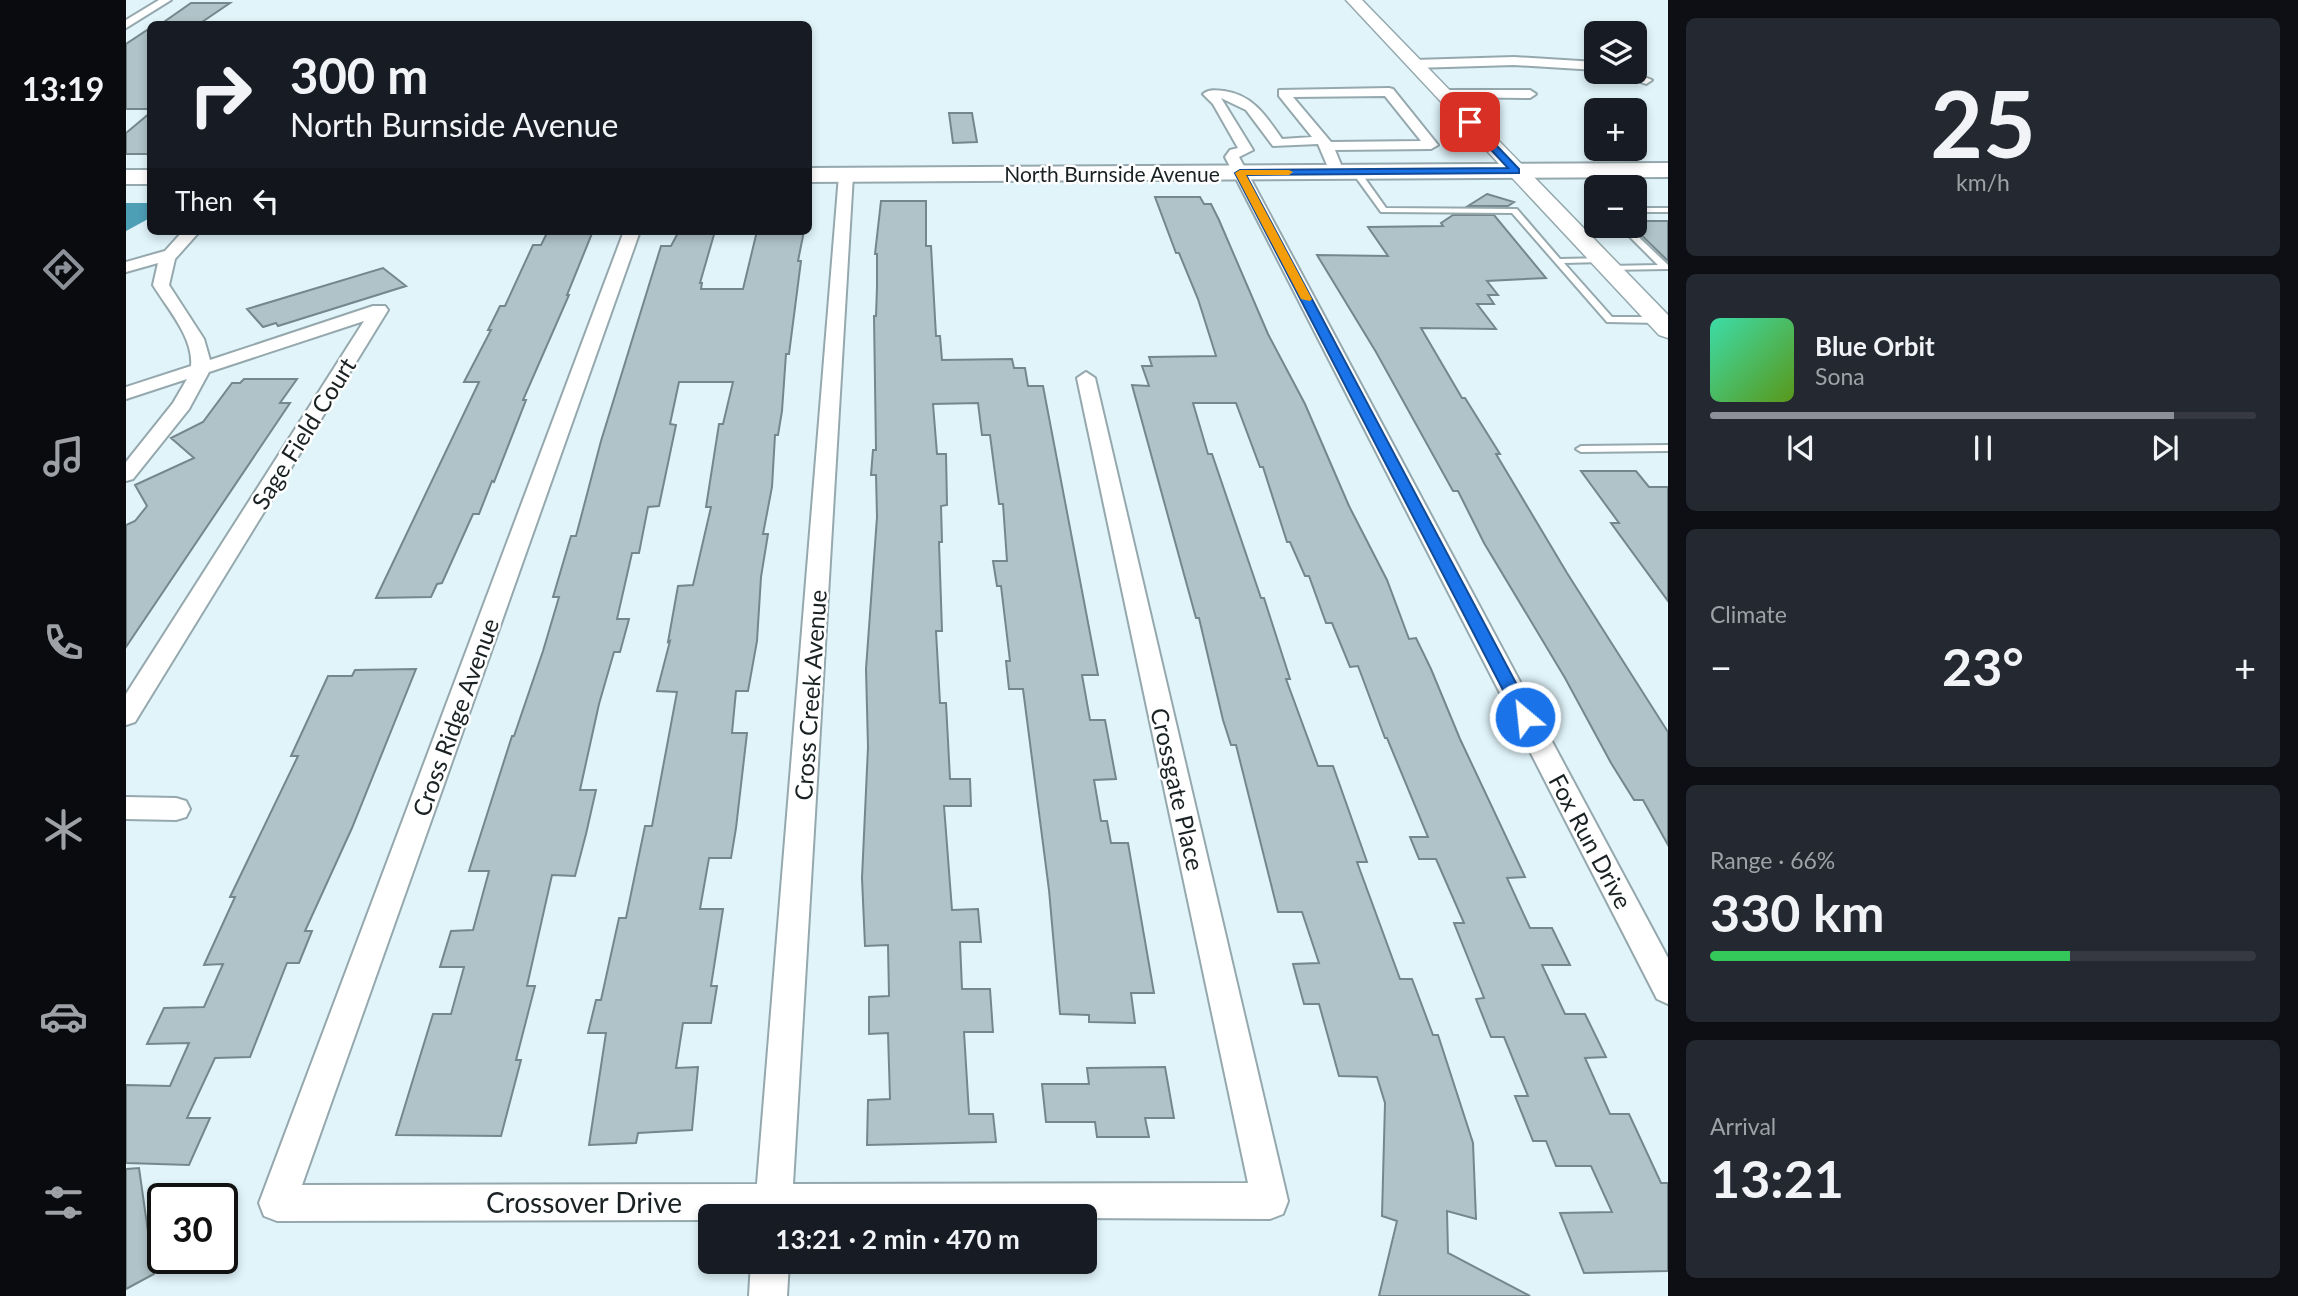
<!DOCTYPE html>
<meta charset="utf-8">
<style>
:root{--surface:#171b24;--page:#242831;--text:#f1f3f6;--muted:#9ea1a6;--line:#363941;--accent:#8c9099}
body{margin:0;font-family:Lato,sans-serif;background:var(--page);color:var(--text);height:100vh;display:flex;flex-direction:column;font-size:26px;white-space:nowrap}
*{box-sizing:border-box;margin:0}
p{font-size:23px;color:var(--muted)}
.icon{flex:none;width:38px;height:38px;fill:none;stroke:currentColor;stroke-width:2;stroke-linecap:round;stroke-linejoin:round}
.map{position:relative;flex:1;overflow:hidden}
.details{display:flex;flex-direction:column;gap:18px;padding:18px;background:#0d0f14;width:630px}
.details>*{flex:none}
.hud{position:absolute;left:21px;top:21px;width:665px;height:214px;border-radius:10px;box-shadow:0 4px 10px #0003;background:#171b24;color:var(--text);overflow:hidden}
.fabs{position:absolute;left:1458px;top:21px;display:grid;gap:14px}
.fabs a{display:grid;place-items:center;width:63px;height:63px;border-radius:10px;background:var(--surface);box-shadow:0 4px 10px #0003;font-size:35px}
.speed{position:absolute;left:21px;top:1183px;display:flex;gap:14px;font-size:35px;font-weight:700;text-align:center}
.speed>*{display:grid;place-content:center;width:91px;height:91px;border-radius:50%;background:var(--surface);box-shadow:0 4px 10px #0003;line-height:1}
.speed .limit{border:4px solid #111;border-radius:10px;background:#fff;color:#111}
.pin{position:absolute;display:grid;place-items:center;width:60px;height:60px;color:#fff;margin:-30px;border-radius:14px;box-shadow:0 4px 10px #0006}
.me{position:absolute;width:77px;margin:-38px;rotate:332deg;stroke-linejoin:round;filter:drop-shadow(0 0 5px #0008)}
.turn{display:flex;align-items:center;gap:24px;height:147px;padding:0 28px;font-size:32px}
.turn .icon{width:91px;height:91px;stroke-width:2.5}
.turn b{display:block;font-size:49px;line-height:60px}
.then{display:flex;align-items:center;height:66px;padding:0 28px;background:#0003;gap:14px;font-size:26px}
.big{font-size:52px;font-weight:700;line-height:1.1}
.details .tile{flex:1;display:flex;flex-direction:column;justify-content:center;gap:10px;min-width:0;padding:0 24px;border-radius:10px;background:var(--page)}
.details .dial{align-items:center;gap:0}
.dial b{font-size:91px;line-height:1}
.song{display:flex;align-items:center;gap:21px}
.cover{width:84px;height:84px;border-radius:10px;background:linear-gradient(135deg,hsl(160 70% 55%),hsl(90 70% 35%))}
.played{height:7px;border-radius:4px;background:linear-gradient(90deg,var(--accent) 85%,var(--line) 85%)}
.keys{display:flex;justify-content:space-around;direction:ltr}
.heat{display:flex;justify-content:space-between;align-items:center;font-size:38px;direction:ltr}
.charge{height:10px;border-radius:5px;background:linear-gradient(90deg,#34c759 66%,var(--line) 0)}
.trip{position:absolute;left:572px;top:1204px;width:399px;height:70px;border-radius:10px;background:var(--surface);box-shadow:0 4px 10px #0003;font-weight:700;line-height:70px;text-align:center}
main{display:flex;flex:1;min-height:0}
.tabs{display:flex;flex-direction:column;width:126px;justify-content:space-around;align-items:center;background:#090b0e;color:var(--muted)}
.tabs .icon{width:49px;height:49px}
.tabs .selected{color:var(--accent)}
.tabs b{font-size:32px;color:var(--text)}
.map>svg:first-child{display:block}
.water{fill:#4d9fb5}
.building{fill:#afc3c8;stroke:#75878c;stroke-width:2}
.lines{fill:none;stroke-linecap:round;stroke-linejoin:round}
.service-casing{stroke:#95a8ad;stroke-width:4}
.minor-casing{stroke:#95a8ad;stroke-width:4}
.secondary-casing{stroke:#95a8ad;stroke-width:3}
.primary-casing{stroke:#95a8ad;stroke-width:4}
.service{fill:#fff;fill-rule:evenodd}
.minor{fill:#fff;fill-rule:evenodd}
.secondary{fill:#fff;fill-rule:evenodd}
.primary{fill:#fff;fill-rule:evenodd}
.route{fill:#1a73e8;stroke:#114b97;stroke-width:2}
.slow{fill:#f59e0b}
.labels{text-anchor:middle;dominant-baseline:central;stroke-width:5;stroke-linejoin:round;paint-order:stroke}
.far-street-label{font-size:21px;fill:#1a2123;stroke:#fff}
.street-label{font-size:24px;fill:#1a2123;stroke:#fff}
.near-street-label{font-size:28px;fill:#1a2123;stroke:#fff}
</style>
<main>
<nav class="tabs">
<b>13:19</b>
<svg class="icon selected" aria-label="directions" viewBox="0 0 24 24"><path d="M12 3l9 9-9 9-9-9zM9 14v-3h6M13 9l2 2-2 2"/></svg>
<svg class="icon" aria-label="music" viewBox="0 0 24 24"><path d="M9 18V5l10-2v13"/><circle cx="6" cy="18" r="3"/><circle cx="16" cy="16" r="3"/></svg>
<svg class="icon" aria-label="phone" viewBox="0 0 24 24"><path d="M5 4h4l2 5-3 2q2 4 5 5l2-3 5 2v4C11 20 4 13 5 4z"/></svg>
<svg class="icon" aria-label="climate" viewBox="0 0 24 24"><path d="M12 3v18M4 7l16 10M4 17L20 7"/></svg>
<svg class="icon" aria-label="car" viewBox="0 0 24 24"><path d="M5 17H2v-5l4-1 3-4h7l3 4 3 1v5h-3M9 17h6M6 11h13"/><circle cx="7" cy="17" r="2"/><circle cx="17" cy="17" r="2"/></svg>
<svg class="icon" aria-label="filters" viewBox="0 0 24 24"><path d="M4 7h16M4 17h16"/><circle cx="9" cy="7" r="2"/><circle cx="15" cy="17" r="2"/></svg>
</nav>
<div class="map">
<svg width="1542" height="1296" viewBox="0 0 1542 1296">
<rect width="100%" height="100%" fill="#e0f4fa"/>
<path class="water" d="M0 203H24V218L0 231Z"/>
<path class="building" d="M65 3H104L73 24H35Z
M24 28V109H0V44Z
M24 113V154H0V133Z
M823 113H846L851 142 827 143Z
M1361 194 1388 202 1382 206H1342Z
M1029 197H1074L1078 204H1085L1093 220 1142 334 1179 404 1223 506 1261 580 1283 639 1290 638 1305 669 1334 739 1399 877 1381 878 1404 928H1426L1444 965H1416L1439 1014H1459L1480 1057 1459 1058 1484 1114H1503L1535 1183H1542V1271L1458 1273 1434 1213 1486 1212 1465 1166H1430L1420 1141H1407L1389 1096H1402L1378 1037H1365L1350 999 1358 998 1328 923H1338L1310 859H1293L1284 837H1302L1261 738H1259L1232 666 1224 667 1206 623H1200L1183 576H1179L1164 542H1161L1137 467H1134L1110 403H1067L1082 454H1086L1135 598H1138L1164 679H1160L1192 766H1207L1241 862H1231L1274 979H1286L1307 1035H1312L1347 1143 1350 1219 1321 1211 1322 1253 1404 1296H1253L1271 1221 1256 1216 1259 1103 1251 1077 1213 1076 1193 1004H1178L1167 964 1193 963 1176 912H1152L1110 745H1105L1097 720 1073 618H1070L1006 385 1023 386 1016 366H1026L1023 357 1090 356 1072 299 1053 253H1050Z
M755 201H800V246H805L810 336H814L816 360 886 359 888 368H899L902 386H917L972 675H956L964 720H979L990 779 968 780 975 821H981L985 843H1002L1028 993H1005L1009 1023 963 1022V1015L934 1014 923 890 897 689H883L880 661H884L875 586H871L867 561H881L877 504H873L864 435H856L852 403 807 404 811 454H820L821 505 815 506 816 542H813L816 631H810L814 703H820L824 779H844L845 806H818L826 910 852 909 855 942H834L836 989H864L867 1032H838L843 1114H867L870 1142 741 1145 742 1100 764 1099 762 1033 743 1034V997L763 996 762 945 739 946 736 878 742 747 740 669 751 517 750 475H745L747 450H750L748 316H750L751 287V254H749Z
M1327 215H1368L1420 278 1361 281 1372 295H1362L1368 304H1351L1370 329 1295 328 1336 398H1339L1374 454H1370L1441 573 1542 732V845L1517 800H1508L1485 763 1439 678 1358 543 1332 491H1327L1250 352 1191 255 1262 256 1242 227 1317 226 1315 223Z
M1508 221H1542V261L1506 226H1508Z
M422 231H467L441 295H443L397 400H400L368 482 366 481 353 514H347L316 583 311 584 305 597 250 598 353 382H338L365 330H362L374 306H379L407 245H415Z
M553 231H589L574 283H576L575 289H617L631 231H678L672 261H675L663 354H660L656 411 652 435H649L646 487 637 534H642L635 577 631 641 622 691H610L606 733H621L610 828 605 858H583L574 909H597L585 986H591L585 1023H557L550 1068 572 1067 566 1130 512 1133 510 1143 463 1145 480 1033H462L470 1000H475L493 918H500L519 826H526L551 692 531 691 544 641 542 642 552 586 567 585 585 507H580L593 424H597L607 382H553L544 424 550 425 533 506 522 507 513 553H506L491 619H503L494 652H488L473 704 454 790H470L460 834 449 876 426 875 401 986H409L390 1060H395L375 1136 270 1135 307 1014H325L338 967H314L325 931 347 930 363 871H343L386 736H388L417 651 433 597H427L445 536H450L475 441 535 246H545Z
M257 268 280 286 152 326 150 323 137 327 121 309Z
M118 379H171L154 403H164L0 647V525L9 521 21 506 9 485 68 458 45 438 77 422 106 383H114Z
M1455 471H1510L1523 487H1542V601L1485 523H1493Z
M290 669 226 828 179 931H186L173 963H161L124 1057 89 1058 61 1118H84L63 1165 0 1163V1085L44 1086 63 1043 21 1044 38 1008 78 1007 97 964 78 965 109 897H104L172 756H165L202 676H226L229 670Z
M1039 1067 1048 1118H1019L1023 1137H971L969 1122H920L916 1084H963L961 1068Z
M13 1168 28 1274 0 1289V1169Z"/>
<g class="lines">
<g class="service-casing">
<path id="service" d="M1227 170H1233L1260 208 1391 209 1434 259 1479 258 1480 260 1476 262 1438 263 1486 317H1533L1537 320 1533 323 1481 322 1386 213 1255 212 1226 172Z
M1508 208H1542V212H1508Z
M1493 226H1501L1542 265V269L1480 270V266H1483L1532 265Z
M1542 445V451L1455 452 1450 449 1455 446Z"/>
</g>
<g class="minor-casing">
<path id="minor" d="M33 0H45L0 28V20Z
M1388 57 1470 62V70L1388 65 1288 68 1282 64 1288 60Z
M1488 72H1506L1526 80 1520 84Z
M1263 88 1267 89 1312 145 1305 149 1209 150 1218 172 1211 176 1204 172 1192 144 1147 146 1120 110 1095 98 1127 150 1113 157 1542 958V1004L1531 999 1099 157 1104 150 1112 148 1087 104 1077 94C1083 89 1090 90 1098 91 1127 95 1140 116 1156 139L1186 137 1153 96V90ZM1259 96 1295 141 1205 142 1167 97Z
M1318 90H1404L1410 94 1404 98 1314 97V91Z
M720 171 727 175 667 1184 1122 1183 951 378 960 372 969 378 1162 1201 1157 1214 1144 1219 584 1216V1220L151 1221 138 1216 133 1203 498 231H514L176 1185 631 1184 713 175Z
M57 231H74L49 259 43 285 78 339 84 360 247 306H259L262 310 9 722 0 725V694L238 321 83 372 63 409 7 479 0 481V462L47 403 61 379 0 399V387L65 366C68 338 41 308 27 285L32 263 0 272V262L39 251Z
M0 797 50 798 60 801 64 809 60 817 50 820 0 819Z
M625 1262H663L661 1296H623Z"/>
</g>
<g class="secondary-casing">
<path id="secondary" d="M1220 0H1236L1542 315V338L1533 335Z"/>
</g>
<g class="primary-casing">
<path id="primary" d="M1542 163V177L682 182V168Z
M0 170H24V184H0Z"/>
</g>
<use href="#service" class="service"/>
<use href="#minor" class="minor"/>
<use href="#secondary" class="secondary"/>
<use href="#primary" class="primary"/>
</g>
<path class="route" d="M1341 121H1347L1393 169V173L1120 175 1408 717 1399 723 1391 717 1109 173 1114 170 1382 168 1341 124Z"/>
<path class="slow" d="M1114 170H1163L1167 172 1163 175H1120L1186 299 1184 301 1175 299 1109 173Z"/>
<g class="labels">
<g class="far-street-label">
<text x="986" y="173">North Burnside Avenue</text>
</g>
<g class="street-label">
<text transform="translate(177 433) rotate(-58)">Sage Field Court</text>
<text transform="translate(684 695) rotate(-86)">Cross Creek Avenue</text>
<text transform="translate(329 717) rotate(-70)">Cross Ridge Avenue</text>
<text transform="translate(1052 789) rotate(77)">Crossgate Place</text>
<text transform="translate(1465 841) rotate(62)">Fox Run Drive</text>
</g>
<g class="near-street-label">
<text x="458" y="1202">Crossover Drive</text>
</g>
</g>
</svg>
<div class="fabs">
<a><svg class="icon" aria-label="layers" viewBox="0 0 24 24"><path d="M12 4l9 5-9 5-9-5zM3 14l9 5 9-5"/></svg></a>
<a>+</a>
<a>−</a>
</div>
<div class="speed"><div class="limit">30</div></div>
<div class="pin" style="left:1344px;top:122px;background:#d93025"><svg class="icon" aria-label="arrive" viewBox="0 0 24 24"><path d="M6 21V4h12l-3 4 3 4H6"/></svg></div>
<svg class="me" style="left:1399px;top:717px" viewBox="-20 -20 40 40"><circle r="17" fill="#1a73e8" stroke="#fff" stroke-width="3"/><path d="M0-11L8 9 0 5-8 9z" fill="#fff"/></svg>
<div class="trip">13:21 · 2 min · 470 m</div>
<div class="hud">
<div class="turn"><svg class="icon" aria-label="right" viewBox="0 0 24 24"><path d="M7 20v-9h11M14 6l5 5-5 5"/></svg><div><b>300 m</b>North Burnside Avenue</div></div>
<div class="then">Then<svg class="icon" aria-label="left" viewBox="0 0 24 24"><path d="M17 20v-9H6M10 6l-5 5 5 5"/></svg></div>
</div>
</div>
<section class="details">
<div class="tile dial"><b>25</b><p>km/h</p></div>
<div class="tile">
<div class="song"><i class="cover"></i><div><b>Blue Orbit</b><p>Sona</p></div></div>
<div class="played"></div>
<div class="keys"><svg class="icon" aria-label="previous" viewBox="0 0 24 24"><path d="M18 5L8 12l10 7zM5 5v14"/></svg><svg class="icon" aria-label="pause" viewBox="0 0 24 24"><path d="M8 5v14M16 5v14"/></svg><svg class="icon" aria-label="next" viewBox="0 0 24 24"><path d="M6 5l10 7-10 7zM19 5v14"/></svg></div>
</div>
<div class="tile"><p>Climate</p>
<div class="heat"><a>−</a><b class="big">23°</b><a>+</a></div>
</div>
<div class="tile"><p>Range · 66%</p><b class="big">330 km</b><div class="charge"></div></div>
<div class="tile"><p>Arrival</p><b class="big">13:21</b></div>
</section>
</main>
